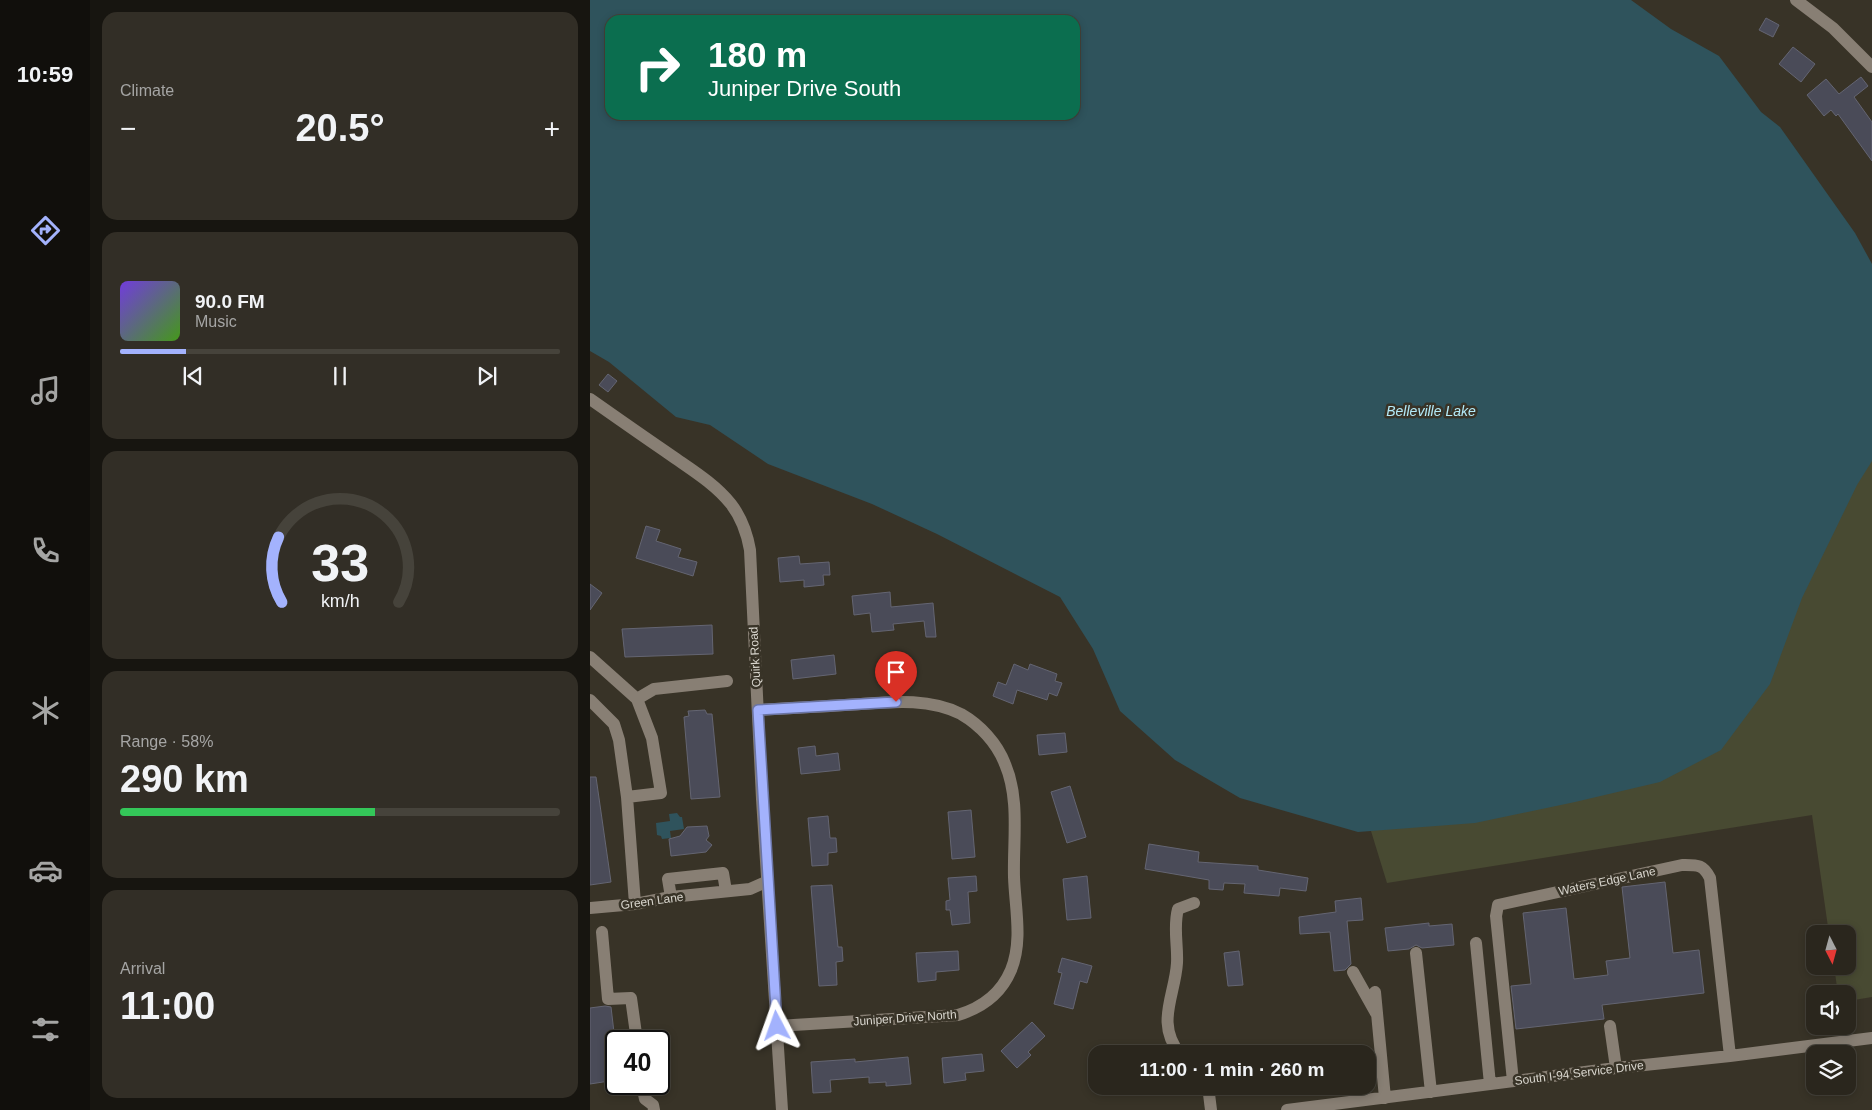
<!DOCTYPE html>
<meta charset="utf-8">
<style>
:root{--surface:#2a261d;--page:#322e26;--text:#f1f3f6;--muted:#a5a5a4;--line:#46433b;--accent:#a3b2fd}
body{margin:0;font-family:Helvetica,sans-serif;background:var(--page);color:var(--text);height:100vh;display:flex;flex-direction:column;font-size:19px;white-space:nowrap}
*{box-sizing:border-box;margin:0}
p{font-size:16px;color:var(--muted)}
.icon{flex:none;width:28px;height:28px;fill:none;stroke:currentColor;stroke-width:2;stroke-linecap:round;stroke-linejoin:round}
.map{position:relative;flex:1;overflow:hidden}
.side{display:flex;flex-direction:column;gap:12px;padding:12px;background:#171510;width:500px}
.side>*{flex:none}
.hud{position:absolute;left:15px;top:15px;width:475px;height:105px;border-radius:15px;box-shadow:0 2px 8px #0003,0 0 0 1px var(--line);background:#0b6e4f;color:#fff;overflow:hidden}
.needle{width:32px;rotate:174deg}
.buttons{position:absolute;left:1216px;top:925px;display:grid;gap:10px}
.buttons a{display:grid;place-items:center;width:50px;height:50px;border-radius:10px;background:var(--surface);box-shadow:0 2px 8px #0003,0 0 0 1px var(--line);font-size:25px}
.speed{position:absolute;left:15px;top:1030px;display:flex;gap:10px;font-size:25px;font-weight:700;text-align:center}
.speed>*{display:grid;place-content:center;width:65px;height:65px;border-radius:50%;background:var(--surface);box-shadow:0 2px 8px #0003,0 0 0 1px var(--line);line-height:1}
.speed .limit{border:2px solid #111;border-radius:8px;background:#fff;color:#111}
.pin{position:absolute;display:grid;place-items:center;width:42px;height:42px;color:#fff;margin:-51px -21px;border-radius:50% 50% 50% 0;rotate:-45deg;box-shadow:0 0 5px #0007}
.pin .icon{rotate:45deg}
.me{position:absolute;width:55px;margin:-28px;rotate:356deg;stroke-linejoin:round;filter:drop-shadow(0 0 4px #0008)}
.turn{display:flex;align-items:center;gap:18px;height:105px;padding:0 20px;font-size:22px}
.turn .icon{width:65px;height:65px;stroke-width:2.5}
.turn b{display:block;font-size:35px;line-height:42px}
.big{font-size:38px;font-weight:700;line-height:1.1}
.side .tile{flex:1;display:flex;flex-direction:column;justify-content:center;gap:8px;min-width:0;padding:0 18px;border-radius:15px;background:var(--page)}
.side .dial{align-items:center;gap:0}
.dial svg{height:130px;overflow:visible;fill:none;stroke:var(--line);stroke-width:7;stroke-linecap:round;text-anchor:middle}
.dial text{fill:var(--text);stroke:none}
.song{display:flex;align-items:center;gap:15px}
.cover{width:60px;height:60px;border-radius:8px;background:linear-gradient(135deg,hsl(260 70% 55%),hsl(100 70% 35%))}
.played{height:5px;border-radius:2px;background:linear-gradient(90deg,var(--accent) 15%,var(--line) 15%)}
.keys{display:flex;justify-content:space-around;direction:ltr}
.heat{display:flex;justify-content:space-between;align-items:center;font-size:28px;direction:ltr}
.charge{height:8px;border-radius:4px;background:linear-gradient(90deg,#34c759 58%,var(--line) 0)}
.trip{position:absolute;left:498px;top:1045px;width:288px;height:50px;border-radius:15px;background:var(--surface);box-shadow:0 2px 8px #0003,0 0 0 1px var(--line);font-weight:700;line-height:50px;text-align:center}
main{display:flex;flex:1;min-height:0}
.menu{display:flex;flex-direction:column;width:90px;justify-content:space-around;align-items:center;background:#110f0c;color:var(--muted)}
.menu .icon{width:35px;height:35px}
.menu .on{color:var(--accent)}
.menu b{font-size:22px;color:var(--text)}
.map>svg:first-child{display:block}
.green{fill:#484a32}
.water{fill:#2f535c;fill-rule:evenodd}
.building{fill:#4a4b58;stroke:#646572}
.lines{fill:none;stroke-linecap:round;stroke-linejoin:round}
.minor{stroke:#887f74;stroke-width:12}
.route-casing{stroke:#6a74a4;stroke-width:12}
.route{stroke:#a3b2fd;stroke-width:9}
.labels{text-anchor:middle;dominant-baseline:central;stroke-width:5;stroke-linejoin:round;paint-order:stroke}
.street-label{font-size:12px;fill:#d9d6ce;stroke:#383327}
.water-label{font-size:14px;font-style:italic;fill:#b4ebf9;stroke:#383327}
</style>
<main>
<nav class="menu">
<b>10:59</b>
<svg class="icon on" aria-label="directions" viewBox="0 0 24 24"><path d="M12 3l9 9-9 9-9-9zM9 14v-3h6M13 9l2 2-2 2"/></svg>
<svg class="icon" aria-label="music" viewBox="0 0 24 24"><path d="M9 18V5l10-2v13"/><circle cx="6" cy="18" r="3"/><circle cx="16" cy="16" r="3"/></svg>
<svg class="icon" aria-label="phone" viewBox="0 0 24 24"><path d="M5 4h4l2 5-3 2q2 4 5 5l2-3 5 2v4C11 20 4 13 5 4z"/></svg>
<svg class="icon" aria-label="climate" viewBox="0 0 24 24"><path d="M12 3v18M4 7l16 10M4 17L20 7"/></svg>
<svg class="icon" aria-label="car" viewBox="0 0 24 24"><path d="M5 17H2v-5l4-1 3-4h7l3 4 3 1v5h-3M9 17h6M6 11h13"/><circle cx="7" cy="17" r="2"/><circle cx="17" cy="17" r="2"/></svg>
<svg class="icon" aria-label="filters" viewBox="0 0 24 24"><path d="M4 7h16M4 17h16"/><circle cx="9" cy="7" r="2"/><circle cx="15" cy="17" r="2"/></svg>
</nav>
<section class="side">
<div class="tile"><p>Climate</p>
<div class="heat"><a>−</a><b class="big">20.5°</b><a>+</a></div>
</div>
<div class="tile">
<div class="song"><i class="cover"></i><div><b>90.0 FM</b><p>Music</p></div></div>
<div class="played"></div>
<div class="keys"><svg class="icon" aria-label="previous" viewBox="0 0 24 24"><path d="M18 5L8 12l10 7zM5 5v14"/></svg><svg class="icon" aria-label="pause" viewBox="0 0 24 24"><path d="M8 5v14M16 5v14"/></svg><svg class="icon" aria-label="next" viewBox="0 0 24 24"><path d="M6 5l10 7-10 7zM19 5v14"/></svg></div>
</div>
<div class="tile dial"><svg viewBox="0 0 100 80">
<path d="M14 69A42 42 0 1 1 86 69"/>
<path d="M14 69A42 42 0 0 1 12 29" stroke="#a3b2fd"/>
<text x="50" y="56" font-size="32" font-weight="700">33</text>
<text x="50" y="72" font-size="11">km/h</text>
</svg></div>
<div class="tile"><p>Range · 58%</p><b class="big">290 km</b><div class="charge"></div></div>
<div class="tile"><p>Arrival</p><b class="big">11:00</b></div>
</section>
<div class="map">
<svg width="1282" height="1110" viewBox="0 0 1282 1110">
<rect width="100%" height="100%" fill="#383327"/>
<path class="green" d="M1282 375V997L1258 1001V994H1248L1244 966H1258V934H1239L1222 815 797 883 761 766Z"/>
<path class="water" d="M0 0H1041L1081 29 1129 56 1171 112 1190 127 1265 233 1282 264V461L1267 485 1212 598 1180 684 1131 750 1070 782 985 802 885 823 768 832 650 798 585 760 530 711 503 649 470 597 347 534 282 504 178 464 120 425 86 417 19 362 0 351ZM20 20H485V115H20Z
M87 813 90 817H92L94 829 80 831 81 838 72 839 71 836 67 835 66 823 80 821 79 814Z"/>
<path class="building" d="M1176 18 1189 25 1183 37 1169 30Z
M1203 47 1225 64 1211 82 1189 64Z
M1271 77 1278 86 1264 97 1282 122V161L1248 114 1246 116 1241 110 1234 116 1217 95 1236 79 1249 94Z
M18 374 27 381 18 392 9 385Z
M56 526 70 530 66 541 91 549 88 557 107 562 103 576 46 558Z
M209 556 210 564 239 562 240 575H233L234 585 214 587V580L190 582 188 558Z
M0 584 12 593 0 610Z
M300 592 301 607 343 603 346 637H336L334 621 303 624 304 630 282 632 280 613 264 615 262 596Z
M122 625 123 654 35 657 32 629Z
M244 655 246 674 203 679 201 660Z
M424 664 438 670 440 664 467 674 465 681 472 683 467 696 459 693 457 700 427 690 423 704 403 696 408 682 416 685Z
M115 710 117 714H122L130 797 101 799 94 717 99 716 98 711Z
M475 733 477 752 449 755 447 735Z
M225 746 226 756 248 753 250 770 211 774 208 748Z
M0 777H6L21 882 0 885Z
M480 786 496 837 477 843 461 792Z
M381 810 385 857 362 859 358 812Z
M238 816 240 838H246L247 852 238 853V865L222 866 218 818Z
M117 826 119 836 116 840 122 845 116 852 81 856 79 839 90 836 97 827Z
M559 844 609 852 608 862 668 866V870L718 878 716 891 690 888 689 896 654 893 655 884 634 883 633 890 619 889V880L555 869Z
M386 876 387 891 378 892 380 923 362 925 360 910H356V901L360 900 358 878Z
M497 876 501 918 477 920 473 879Z
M1075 882 1083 953 1109 950 1114 993 1012 1005 1014 1019 926 1029 921 986 941 984 933 913 976 908 984 979 1018 975 1016 961 1040 958 1032 887Z
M242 885 248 947H252L253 961 246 962 247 985 229 986 221 886Z
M771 898 773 920 757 921 761 964 755 970 744 971 740 932 710 934 709 917 746 912 745 901Z
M839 923V926L862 924 864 945 832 948 826 945 819 949 798 951 795 928Z
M368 951 369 970 346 972V980L328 982 326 953Z
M649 951 653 985 638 986 634 953Z
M472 958 502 966 497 983 490 981 483 1009 464 1004 472 973 468 972Z
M15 1006 21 1007 26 1049V1080L0 1084V1008Z
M442 1022 455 1036 438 1052 441 1055 427 1068 411 1051Z
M392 1054 394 1071 375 1073 376 1080 354 1083 352 1058Z
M318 1057 321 1084 296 1086V1082L279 1083V1077L240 1080 241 1092 223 1093 221 1062 265 1059V1062Z"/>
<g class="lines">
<path class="minor" d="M1206 0 1243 28 1282 67
M0 399C27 418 54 437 82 456 102 470 125 484 141 504 151 517 157 533 160 550L172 799 192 1110
M0 657 47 699 62 738 71 793 37 797
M47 699 64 689 137 681
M0 700 24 724 29 740 37 797 45 904
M168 710C197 708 226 707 255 705 293 703 335 696 371 714 390 725 407 743 415 764 430 799 423 840 424 877 425 907 433 941 421 970 411 994 391 1008 368 1015L187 1026
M81 897 78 879 133 873 136 891
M0 908 45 904 81 897 160 889 178 881
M12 932 18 999 41 998 47 1041
M886 943 900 1084
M826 953 841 1092
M763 972 786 1013
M785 992 795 1098
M1020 1026 1026 1068
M590 1054C565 1023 585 996 587 963 588 945 583 927 588 909L604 903
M923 1081 906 916 908 905 1092 865C1107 865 1113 864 1120 878L1140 1056
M52 1084 55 1099 63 1105 64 1110
M618 1086 621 1110
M697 1110 1026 1068 1140 1056 1282 1038"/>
</g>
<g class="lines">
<g class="route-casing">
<path id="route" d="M187 1026 168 710 306 702"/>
</g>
<use href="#route" class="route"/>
</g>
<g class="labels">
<g class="street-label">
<text transform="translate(165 657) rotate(-93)">Quirk Road</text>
<text transform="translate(1017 881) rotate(-12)">Waters Edge Lane</text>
<text transform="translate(62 901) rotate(-8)">Green Lane</text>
<text transform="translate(315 1018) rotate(-4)">Juniper Drive North</text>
<text transform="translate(989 1073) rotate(-7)">South I-94 Service Drive</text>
</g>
<g class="water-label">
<text x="841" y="411">Belleville Lake</text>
</g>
</g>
</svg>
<div class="buttons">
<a><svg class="needle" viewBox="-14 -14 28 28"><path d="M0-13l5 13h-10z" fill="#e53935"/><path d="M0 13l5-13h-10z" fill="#a5a5a4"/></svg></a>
<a><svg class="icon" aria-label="sound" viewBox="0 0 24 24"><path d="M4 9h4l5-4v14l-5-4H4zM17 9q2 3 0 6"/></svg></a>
<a><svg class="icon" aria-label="layers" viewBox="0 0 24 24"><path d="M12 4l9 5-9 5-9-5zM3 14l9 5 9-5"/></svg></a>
</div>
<div class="speed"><div class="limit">40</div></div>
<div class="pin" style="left:306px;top:702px;background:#d93025"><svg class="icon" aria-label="arrive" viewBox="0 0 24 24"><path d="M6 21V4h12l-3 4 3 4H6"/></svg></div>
<svg class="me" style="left:187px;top:1026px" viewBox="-20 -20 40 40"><path d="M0-17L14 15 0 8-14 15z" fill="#a3b2fd" stroke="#fff" stroke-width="4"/></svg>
<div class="trip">11:00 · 1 min · 260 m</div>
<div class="hud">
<div class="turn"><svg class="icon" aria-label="right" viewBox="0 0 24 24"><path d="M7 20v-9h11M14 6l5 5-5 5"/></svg><div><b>180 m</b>Juniper Drive South</div></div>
</div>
</div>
</main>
